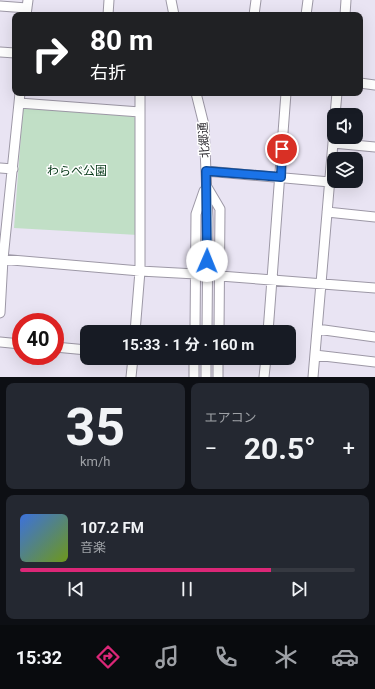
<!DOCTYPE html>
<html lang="ja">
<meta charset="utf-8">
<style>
:root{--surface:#171b24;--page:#242831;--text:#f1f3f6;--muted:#9ea1a6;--line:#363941;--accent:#db2777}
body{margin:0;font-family:Roboto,"Noto Sans JP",sans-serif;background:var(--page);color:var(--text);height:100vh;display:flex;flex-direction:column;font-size:15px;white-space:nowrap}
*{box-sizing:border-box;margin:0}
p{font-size:13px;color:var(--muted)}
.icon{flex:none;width:22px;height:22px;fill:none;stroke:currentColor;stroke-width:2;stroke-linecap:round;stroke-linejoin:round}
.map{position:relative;height:377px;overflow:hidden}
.details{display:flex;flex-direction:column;gap:6px;padding:6px;background:#0d0f14;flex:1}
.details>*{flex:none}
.hud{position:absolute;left:12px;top:12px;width:351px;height:84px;border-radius:8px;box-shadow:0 4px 16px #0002;background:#202124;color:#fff;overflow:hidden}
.fabs{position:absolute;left:327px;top:108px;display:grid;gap:8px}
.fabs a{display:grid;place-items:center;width:36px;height:36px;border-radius:8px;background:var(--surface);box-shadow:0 4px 16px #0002;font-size:20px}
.speed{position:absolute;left:12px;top:313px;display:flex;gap:8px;font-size:20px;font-weight:700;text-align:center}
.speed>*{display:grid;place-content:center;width:52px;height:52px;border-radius:50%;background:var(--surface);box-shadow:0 4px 16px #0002;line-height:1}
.speed .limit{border:6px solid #d22;background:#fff;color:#111}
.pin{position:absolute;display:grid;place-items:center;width:34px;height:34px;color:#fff;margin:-17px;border:2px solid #fff;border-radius:50%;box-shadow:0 1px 4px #0007}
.me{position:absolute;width:44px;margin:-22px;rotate:1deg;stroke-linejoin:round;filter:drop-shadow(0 0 3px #0008)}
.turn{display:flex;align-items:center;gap:14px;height:84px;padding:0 12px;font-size:18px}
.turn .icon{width:52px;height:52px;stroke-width:2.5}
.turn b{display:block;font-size:28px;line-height:34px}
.big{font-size:30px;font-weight:700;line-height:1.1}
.details .widget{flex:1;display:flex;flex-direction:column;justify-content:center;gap:6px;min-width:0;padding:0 14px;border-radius:8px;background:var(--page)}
.details .dial{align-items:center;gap:0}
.dial b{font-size:52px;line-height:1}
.song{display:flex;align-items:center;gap:12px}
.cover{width:48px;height:48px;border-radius:6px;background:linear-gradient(135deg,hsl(220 70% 55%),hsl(80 70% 35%))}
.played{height:4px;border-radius:2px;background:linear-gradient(90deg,var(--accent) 75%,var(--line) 75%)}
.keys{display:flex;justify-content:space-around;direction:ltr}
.heat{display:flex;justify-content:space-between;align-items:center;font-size:22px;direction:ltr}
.details .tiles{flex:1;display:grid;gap:6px;grid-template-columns:1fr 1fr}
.widget:last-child{grid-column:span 2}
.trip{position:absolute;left:80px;top:325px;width:216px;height:40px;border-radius:8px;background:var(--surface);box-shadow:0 4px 16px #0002;font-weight:700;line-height:40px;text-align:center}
.tab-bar{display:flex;height:64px;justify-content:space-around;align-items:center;background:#090b0e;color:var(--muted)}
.tab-bar .icon{width:28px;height:28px}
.tab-bar .selected{color:var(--accent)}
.tab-bar b{font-size:18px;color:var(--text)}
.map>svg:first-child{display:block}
.green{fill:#c1dfc6}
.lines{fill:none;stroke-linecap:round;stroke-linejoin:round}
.minor-casing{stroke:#9d98a6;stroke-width:11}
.minor{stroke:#fff;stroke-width:9}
.route-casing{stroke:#114b97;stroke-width:10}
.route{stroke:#1a73e8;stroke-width:7}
.labels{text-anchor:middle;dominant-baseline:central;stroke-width:3;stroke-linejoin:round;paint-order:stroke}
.street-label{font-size:12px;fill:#312f34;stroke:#fff}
.park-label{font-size:12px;fill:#053817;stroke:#fff}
</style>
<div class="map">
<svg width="375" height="377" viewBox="0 0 375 377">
<rect width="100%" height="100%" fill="#e9e4f3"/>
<path class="green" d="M23 107 134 116 136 120 138 235 14 228Z"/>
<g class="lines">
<g class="minor-casing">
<path id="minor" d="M171 0 174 15
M0 6 27 8
M26 15 28 0
M108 15 109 0
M254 15 256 0
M306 15 308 0
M345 15 346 0
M0 52 15 53
M360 83 375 85
M196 93 204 125 208 219 207 332
M19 103 140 112
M335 115 337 93
M333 143 375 147
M0 168 13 169
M206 171 330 182
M207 187 220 209 219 332
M327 212 375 217
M0 259 140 271 196 274
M220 276 375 288
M0 313 3 259 20 93
M317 329 375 337
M135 332 140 271V93
M195 332 196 214 204 191
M268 332 286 93
M0 342 21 344
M55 347 87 350
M315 355 375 362
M131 377 133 358
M194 377V358
M206 377V358
M218 377V358
M264 377 266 358
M313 377 334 131"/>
</g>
<use href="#minor" class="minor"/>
</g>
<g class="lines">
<g class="route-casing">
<path id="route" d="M207 261 206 171 281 177 282 149"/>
</g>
<use href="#route" class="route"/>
</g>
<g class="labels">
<g class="street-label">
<text transform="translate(204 140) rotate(-94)">北郷通</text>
</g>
<g class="park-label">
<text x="77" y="171">わらべ公園</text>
</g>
</g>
</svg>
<div class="fabs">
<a><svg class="icon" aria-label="sound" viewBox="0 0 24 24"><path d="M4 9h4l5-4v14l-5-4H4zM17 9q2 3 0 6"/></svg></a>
<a><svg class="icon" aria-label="layers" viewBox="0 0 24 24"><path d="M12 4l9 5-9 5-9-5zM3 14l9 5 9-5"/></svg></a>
</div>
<div class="speed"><div class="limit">40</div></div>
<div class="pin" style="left:282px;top:149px;background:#d93025"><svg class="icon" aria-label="arrive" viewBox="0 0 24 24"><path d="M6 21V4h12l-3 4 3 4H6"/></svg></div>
<svg class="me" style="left:207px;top:261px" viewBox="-20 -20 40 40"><circle r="19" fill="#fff"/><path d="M0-13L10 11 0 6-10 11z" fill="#1a73e8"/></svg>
<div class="trip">15:33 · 1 分 · 160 m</div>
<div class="hud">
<div class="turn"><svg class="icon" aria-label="right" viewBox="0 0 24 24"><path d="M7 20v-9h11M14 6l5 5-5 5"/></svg><div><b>80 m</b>右折</div></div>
</div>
</div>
<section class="details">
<div class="tiles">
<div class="widget dial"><b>35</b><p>km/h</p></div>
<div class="widget"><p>エアコン</p>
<div class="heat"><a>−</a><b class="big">20.5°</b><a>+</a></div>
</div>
<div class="widget">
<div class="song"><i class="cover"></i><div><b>107.2 FM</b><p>音楽</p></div></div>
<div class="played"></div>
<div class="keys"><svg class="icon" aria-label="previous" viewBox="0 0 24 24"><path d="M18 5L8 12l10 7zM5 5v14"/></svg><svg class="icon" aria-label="pause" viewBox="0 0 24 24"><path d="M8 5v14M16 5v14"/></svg><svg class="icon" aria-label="next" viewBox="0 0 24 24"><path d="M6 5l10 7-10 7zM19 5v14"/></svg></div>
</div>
</div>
</section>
<nav class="tab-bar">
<b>15:32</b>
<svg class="icon selected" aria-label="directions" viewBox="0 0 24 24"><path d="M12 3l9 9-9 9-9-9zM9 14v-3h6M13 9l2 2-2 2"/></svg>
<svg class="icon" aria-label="music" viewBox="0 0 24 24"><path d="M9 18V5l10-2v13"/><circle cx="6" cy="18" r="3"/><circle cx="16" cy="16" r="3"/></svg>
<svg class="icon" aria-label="phone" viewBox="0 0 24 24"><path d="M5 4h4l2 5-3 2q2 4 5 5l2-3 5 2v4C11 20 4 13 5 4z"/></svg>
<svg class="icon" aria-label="climate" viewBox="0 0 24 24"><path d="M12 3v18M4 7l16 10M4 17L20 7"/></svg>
<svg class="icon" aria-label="car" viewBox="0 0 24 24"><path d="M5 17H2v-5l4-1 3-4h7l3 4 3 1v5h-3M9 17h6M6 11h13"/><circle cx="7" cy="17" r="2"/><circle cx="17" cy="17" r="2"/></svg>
</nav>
